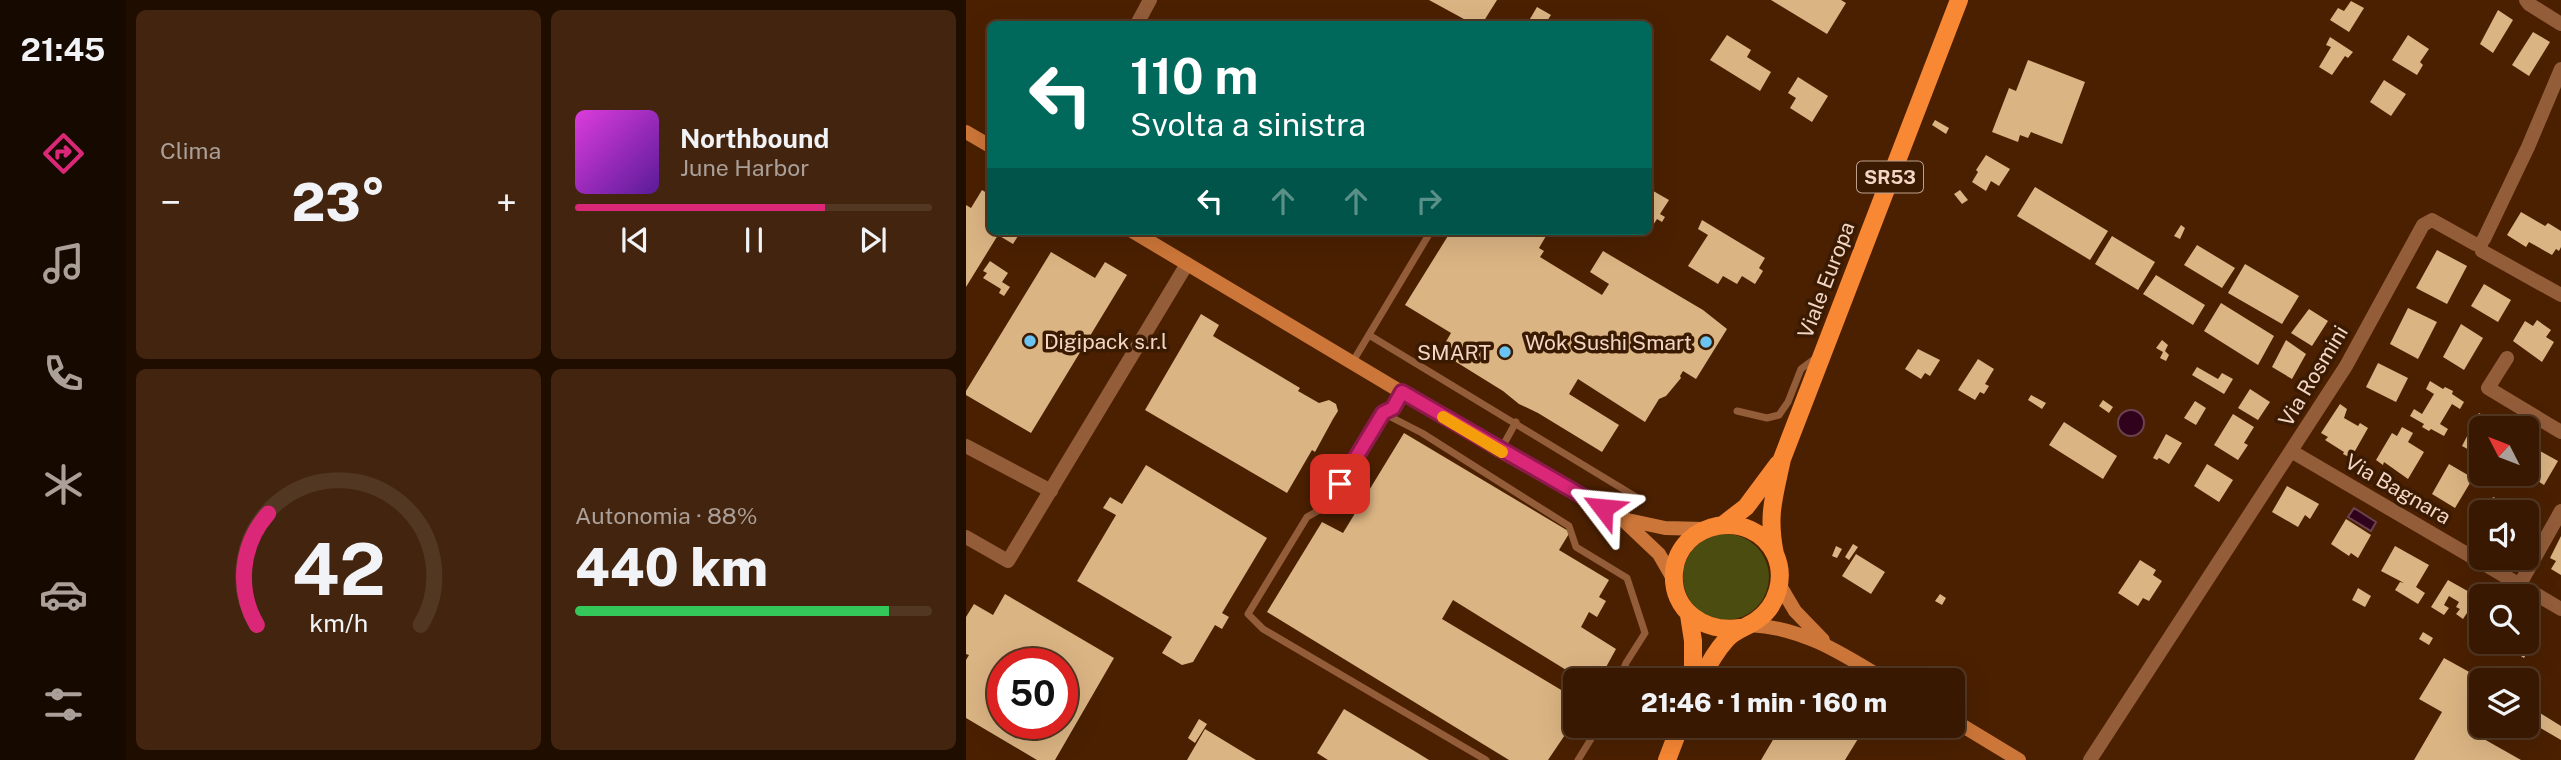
<!DOCTYPE html>
<html lang="it">
<meta charset="utf-8">
<style>
:root{--surface:#381800;--page:#43250f;--text:#f1f3f6;--muted:#aba099;--line:#523722;--accent:#db2777}
body{margin:0;font-family:"Public Sans",sans-serif;background:var(--page);color:var(--text);height:100vh;display:flex;flex-direction:column;font-size:26px;white-space:nowrap}
*{box-sizing:border-box;margin:0}
p{font-size:23px;color:var(--muted)}
.icon{flex:none;width:38px;height:38px;fill:none;stroke:currentColor;stroke-width:2;stroke-linecap:round;stroke-linejoin:round}
.map{position:relative;flex:1;overflow:hidden}
.sheet{display:flex;flex-direction:column;gap:10px;padding:10px;background:#1f0d00;width:840px}
.sheet>*{flex:none}
.banner{position:absolute;left:21px;top:21px;width:665px;height:214px;border-radius:10px;box-shadow:0 7px 28px #0002,0 0 0 2px var(--line);background:#00695c;color:#fff;overflow:hidden}
.needle{width:46px;rotate:312deg}
.fabs{position:absolute;left:1503px;top:416px;display:grid;gap:14px}
.fabs a{display:grid;place-items:center;width:70px;height:70px;border-radius:10px;background:var(--surface);box-shadow:0 7px 28px #0002,0 0 0 2px var(--line);font-size:35px}
.speed{position:absolute;left:21px;top:648px;display:flex;gap:14px;font-size:35px;font-weight:700;text-align:center}
.speed>*{display:grid;place-content:center;width:91px;height:91px;border-radius:50%;background:var(--surface);box-shadow:0 7px 28px #0002,0 0 0 2px var(--line);line-height:1}
.speed .limit{border:10px solid #d22;background:#fff;color:#111}
.pin{position:absolute;display:grid;place-items:center;width:60px;height:60px;color:#fff;margin:-30px;border-radius:14px;box-shadow:0 4px 10px #0006}
.me{position:absolute;width:77px;margin:-38px;rotate:299deg;stroke-linejoin:round;filter:drop-shadow(0 0 5px #0008)}
.turn{display:flex;align-items:center;gap:24px;height:147px;padding:0 28px;font-size:32px}
.turn .icon{width:91px;height:91px;stroke-width:2.5}
.turn b{display:block;font-size:49px;line-height:60px}
.lanes{display:flex;align-items:center;height:66px;padding:0 28px;background:#0003;justify-content:center;gap:35px;direction:ltr}
.lanes .off{opacity:.35}
.big{font-size:52px;font-weight:800;line-height:1.1}
.sheet .tile{flex:1;display:flex;flex-direction:column;justify-content:center;gap:10px;min-width:0;padding:0 24px;border-radius:10px;background:var(--page)}
.sheet .dial{align-items:center;gap:0}
.dial svg{height:182px;overflow:visible;fill:none;stroke:var(--line);stroke-width:7;stroke-linecap:round;text-anchor:middle}
.dial text{fill:var(--text);stroke:none}
.song{display:flex;align-items:center;gap:21px}
.cover{width:84px;height:84px;border-radius:10px;background:linear-gradient(135deg,hsl(300 70% 55%),hsl(270 70% 35%))}
.played{height:7px;border-radius:4px;background:linear-gradient(90deg,var(--accent) 70%,var(--line) 70%)}
.keys{display:flex;justify-content:space-around;direction:ltr}
.heat{display:flex;justify-content:space-between;align-items:center;font-size:38px;direction:ltr}
.charge{height:10px;border-radius:5px;background:linear-gradient(90deg,#34c759 88%,var(--line) 0)}
.sheet .tiles{flex:1;display:grid;gap:10px;grid-template-columns:repeat(2,1fr)}
.trip{position:absolute;left:597px;top:668px;width:402px;height:70px;border-radius:10px;background:var(--surface);box-shadow:0 7px 28px #0002,0 0 0 2px var(--line);font-weight:800;line-height:70px;text-align:center}
main{display:flex;flex:1;min-height:0}
.tab-bar{display:flex;flex-direction:column;width:126px;justify-content:space-around;align-items:center;background:#160a00;color:var(--muted)}
.tab-bar .icon{width:49px;height:49px}
.tab-bar .current{color:var(--accent)}
.tab-bar b{font-size:32px;color:var(--text)}
.map>svg:first-child{display:block}
.green{fill:#4a4d0f}
.water{fill:#31021c;stroke:#6b424f;stroke-width:2}
.building{fill:#dbb483;fill-rule:evenodd}
.lines{fill:none;stroke-linecap:round;stroke-linejoin:round}
.service{stroke:#945d3a;stroke-width:7}
.minor{stroke:#945d3a;stroke-width:14}
.secondary{stroke:#cd7639;stroke-width:14}
.primary{stroke:#f98835;stroke-width:18}
.route-casing{stroke:#8e194d;stroke-width:18}
.route{stroke:#db2777;stroke-width:12}
.slow{stroke:#f59e0b;stroke-width:12}
.poi-dot{fill:#6ac3f1;stroke:#3b1a02;stroke-width:2.5}
.labels{text-anchor:middle;dominant-baseline:central;stroke-width:7;stroke-linejoin:round;paint-order:stroke}
.shield{fill:#3b1a02;stroke:#bc9e8b;stroke-width:2}
.shield-label{font-size:19px;font-weight:bold;fill:#f3d7c6}
.street-label{font-size:21px;fill:#f3d7c6;stroke:#3b1a02}
.poi-label{font-size:21px;fill:#f3d7c6;stroke:#3b1a02;text-anchor:end}
</style>
<main>
<nav class="tab-bar">
<b>21:45</b>
<svg class="icon current" aria-label="directions" viewBox="0 0 24 24"><path d="M12 3l9 9-9 9-9-9zM9 14v-3h6M13 9l2 2-2 2"/></svg>
<svg class="icon" aria-label="music" viewBox="0 0 24 24"><path d="M9 18V5l10-2v13"/><circle cx="6" cy="18" r="3"/><circle cx="16" cy="16" r="3"/></svg>
<svg class="icon" aria-label="phone" viewBox="0 0 24 24"><path d="M5 4h4l2 5-3 2q2 4 5 5l2-3 5 2v4C11 20 4 13 5 4z"/></svg>
<svg class="icon" aria-label="climate" viewBox="0 0 24 24"><path d="M12 3v18M4 7l16 10M4 17L20 7"/></svg>
<svg class="icon" aria-label="car" viewBox="0 0 24 24"><path d="M5 17H2v-5l4-1 3-4h7l3 4 3 1v5h-3M9 17h6M6 11h13"/><circle cx="7" cy="17" r="2"/><circle cx="17" cy="17" r="2"/></svg>
<svg class="icon" aria-label="filters" viewBox="0 0 24 24"><path d="M4 7h16M4 17h16"/><circle cx="9" cy="7" r="2"/><circle cx="15" cy="17" r="2"/></svg>
</nav>
<section class="sheet">
<div class="tiles">
<div class="tile"><p>Clima</p>
<div class="heat"><a>−</a><b class="big">23°</b><a>+</a></div>
</div>
<div class="tile">
<div class="song"><i class="cover"></i><div><b>Northbound</b><p>June Harbor</p></div></div>
<div class="played"></div>
<div class="keys"><svg class="icon" aria-label="previous" viewBox="0 0 24 24"><path d="M18 5L8 12l10 7zM5 5v14"/></svg><svg class="icon" aria-label="pause" viewBox="0 0 24 24"><path d="M8 5v14M16 5v14"/></svg><svg class="icon" aria-label="next" viewBox="0 0 24 24"><path d="M6 5l10 7-10 7zM19 5v14"/></svg></div>
</div>
<div class="tile dial"><svg viewBox="0 0 100 80">
<path d="M14 69A42 42 0 1 1 86 69"/>
<path d="M14 69A42 42 0 0 1 19 20" stroke="#db2777"/>
<text x="50" y="56" font-size="32" font-weight="700">42</text>
<text x="50" y="72" font-size="11">km/h</text>
</svg></div>
<div class="tile"><p>Autonomia · 88%</p><b class="big">440 km</b><div class="charge"></div></div>
</div>
</section>
<div class="map">
<svg width="1595" height="760" viewBox="0 0 1595 760">
<rect width="100%" height="100%" fill="#4b2000"/>
<path class="green" d="M717 577a43 43 0 1 1 86 0a43 43 0 1 1-86 0Z"/>
<path class="water" d="M1152 423a13 13 0 1 1 26 0a13 13 0 1 1-26 0Z
M1388 508 1410 522 1405 531 1382 517Z"/>
<path class="building" d="M463 0H531L516 24H507Z
M805 0H875L880 3 861 34Z
M1385 1 1398 8 1383 32 1364 20 1372 8 1378 11Z
M571 7 585 15 579 24H561Z
M1532 10 1547 20 1527 53 1514 44Z
M1567 32 1584 42 1563 76 1546 65Z
M761 35 785 50 781 57 805 72 794 91 744 60Z
M1442 35 1463 49 1454 62 1457 65 1451 75 1426 60Z
M1364 37 1387 52 1382 58 1379 56 1366 75 1353 67 1365 47 1360 45Z
M1062 60 1119 82 1096 144 1065 132 1062 138 1054 135 1052 142 1026 132 1043 88 1050 91Z
M832 77 862 96 846 122 824 108 830 98 822 93Z
M1418 80 1440 94 1425 116 1404 102Z
M969 120 983 128 980 134 966 125Z
M1020 155 1044 169 1033 186 1025 181 1020 191 1006 182 1012 172 1010 170Z
M1069 187 1142 231 1124 260 1051 216Z
M682 188 703 200 694 214 699 217 696 222 691 219 682 233Z
M16 190 24 195V231H55L47 244 32 235 0 287V205L5 208Z
M994 190 1002 200 996 204 988 194Z
M1555 212 1579 226 1582 223 1595 231V247L1593 251 1590 249 1586 255 1563 242 1560 247 1541 235Z
M736 220 799 258 793 268 797 271 789 284 776 276 771 284 757 276 752 284 722 266 742 235 732 229Z
M1215 225 1219 228 1214 239 1208 236Z
M485 231H572L580 236 573 248 578 251 574 257 636 295 643 284 624 272 637 251 737 310 761 329 730 379 717 371 714 376 715 378 700 396 693 399 679 422 612 379 603 394 653 425 636 452 572 413 553 404 537 391 474 352 485 333 439 305Z
M1146 236 1189 262 1172 290 1129 264Z
M1231 245 1269 268 1256 288 1218 265Z
M1471 250 1501 266 1481 304 1450 288Z
M85 252 129 278 139 262 161 275 65 433 0 395V391Z
M24 261 42 273 36 282 44 287 38 296 33 293 35 289 17 278 21 273 17 271Z
M1279 264 1333 296 1316 324 1262 293Z
M1190 275 1239 305 1227 325 1177 294Z
M1518 284 1545 300 1532 322 1505 306Z
M1255 303 1308 336 1292 365 1238 331Z
M1442 308 1471 322 1452 359 1424 344Z
M1343 309 1362 321 1346 346 1325 333Z
M235 314 253 325 247 336 334 388 332 391 353 403 363 400 370 404 372 411 367 419 349 452 346 450 321 493 179 410Z
M1571 320 1585 330 1580 337 1588 342 1576 362 1547 341 1559 321 1567 326Z
M1495 324 1517 338 1498 370 1477 357Z
M1196 340 1202 345 1199 351 1203 355 1200 361 1194 358 1197 352 1190 348Z
M1320 340 1340 354 1326 379 1306 367Z
M952 349 974 360 964 376 959 373 955 379 939 369Z
M1012 359 1028 369 1019 384 1023 386 1018 394 1014 392 1009 400 992 390Z
M1412 363 1442 378 1430 402 1400 387Z
M1231 367 1252 379 1256 373 1267 379 1258 394 1226 375Z
M1464 381 1477 389 1479 387 1487 391 1486 394 1498 402 1494 409 1486 404 1474 424 1482 429 1478 436 1465 429 1463 431 1456 427 1458 424 1444 416 1448 409 1456 414 1468 394 1460 389Z
M1284 389 1304 402 1292 420 1272 408Z
M1065 395 1080 403 1076 409 1062 400Z
M1137 400 1147 407 1143 413 1133 406Z
M1229 401 1240 408 1230 425 1218 418Z
M1374 404 1381 409 1378 418 1392 426 1394 423 1402 428 1385 458 1377 454 1378 452 1359 440 1362 437 1355 433Z
M1513 413 1539 429H1516V457L1496 446Z
M1267 414 1288 427 1278 443 1282 445 1272 460 1248 445Z
M1098 422 1151 456 1137 479 1083 445Z
M1436 427 1447 433 1442 442 1458 452 1442 479 1418 462 1417 465 1410 460 1426 433 1431 436Z
M438 433 604 532 593 550 643 580 633 597 640 601 631 617 623 612 615 627 650 649 639 669 647 673 642 681H618L487 600 476 619 607 697 609 693V720L582 760H543L301 612 356 522 377 533Z
M1200 434 1216 443 1203 464 1193 458 1191 460 1187 458Z
M1563 445 1592 461 1578 485 1561 474V448Z
M1241 464 1267 480 1253 502 1228 486Z
M1483 464 1507 478 1489 508 1466 494Z
M180 465 301 538 256 613 263 617 256 629 249 625 227 662 216 665 196 653 206 637 111 581 150 515 137 508 144 497 156 504Z
M1535 474H1549L1543 484 1533 478Z
M1321 486 1353 504 1344 519 1339 515 1332 527 1306 512Z
M1527 497 1536 501 1553 511 1523 513 1525 510 1521 508Z
M1380 519 1405 535 1392 558 1385 553 1383 556 1365 544Z
M1595 536V575L1585 569 1590 561 1584 558Z
M887 544 892 547 883 560 879 557Z
M870 546 876 549 871 558 866 556Z
M1429 546 1463 565 1450 587 1459 593 1452 604 1429 590 1434 582 1438 583 1415 571Z
M890 554 919 572 905 594 876 576Z
M1174 560 1190 570 1187 575 1196 581 1183 601 1177 598 1172 606 1152 593Z
M1482 580 1514 598 1504 615 1501 613 1497 619 1490 614 1494 609 1490 607 1493 602 1483 596 1478 605 1483 608 1478 615 1465 607Z
M1392 588 1405 596 1399 607 1386 600Z
M39 594 148 658 89 760H71L0 718V660L3 655 0 654V617L8 604 27 615ZM37 663H96V723H37Z
M974 594 980 598 976 605 969 601Z
M1561 626 1572 633 1558 658 1540 647 1543 642H1561Z
M1457 632 1467 638 1463 645 1453 639Z
M1478 658 1516 679V724L1509 734 1555 760H1448L1476 712 1453 699Z
M1561 705 1595 726V740L1561 720Z
M378 709 450 752 463 760H362L351 753Z
M233 719 241 724 229 743 222 738Z
M807 726H883L895 734 879 760H795L811 733 805 729Z
M239 729 290 760H221Z"/>
<g class="lines">
<path class="service" d="M403 335 675 500
M386 363 465 231
M435 392 427 408 417 413 359 507 341 517 282 614 297 629 520 760
M771 411 801 418 813 415 822 402 835 369 851 357
M417 413 456 433 603 526 610 547 661 578 679 633 660 663 653 681
M534 451 550 422
M612 760 633 726"/>
<path class="minor" d="M1560 0 1563 4 1595 24
M171 24 184 0
M1514 244 1516 251 1595 295
M1541 358 1522 388 1595 432
M0 446 85 491
M1325 451 1595 609
M0 537 42 561 221 264
M1554 584 1595 511
M1124 760 1380 366 1457 225 1466 220 1509 244H1514L1518 239 1562 147 1595 69"/>
<path class="secondary" d="M0 132 24 146
M166 231 534 451 655 518 693 554 708 580
M657 519 699 528 738 529
M813 584 829 611 857 640
M783 625C836 627 877 654 921 681
M987 720 1053 760"/>
<path class="primary" d="M758 524 780 507 812 464
M809 554C801 515 808 497 816 459L993 0
M723 615 727 641V681
M734 681C741 667 749 652 760 640 768 630 780 628 791 620 811 606 820 578 809 554 786 507 713 520 708 572 705 611 739 633 774 628
M701 760 714 726"/>
</g>
<g class="lines">
<g class="route-casing">
<path id="route" d="M374 484 417 413 427 408 436 392 637 508"/>
</g>
<use href="#route" class="route"/>
<path class="slow" d="M477 417 536 452"/>
</g>
<g class="poi-dot">
<circle cx="64" cy="341" r="7"/>
<circle cx="740" cy="342" r="7"/>
<circle cx="539" cy="352" r="7"/>
</g>
<g class="labels">
<rect class="shield" x="891" y="161.5" width="66" height="31" rx="5"/>
<g class="shield-label">
<text x="924" y="177">SR53</text>
</g>
<g class="street-label">
<text transform="translate(860 280) rotate(-69)">Viale Europa</text>
<text transform="translate(1347 376) rotate(-59)">Via Rosmini</text>
<text transform="translate(1432 489) rotate(30)">Via Bagnara</text>
</g>
<g class="poi-label">
<text x="78" y="341" text-anchor="start">Digipack s.r.l</text>
<text x="726" y="342">Wok Sushi Smart</text>
<text x="525" y="352">SMART</text>
</g>
</g>
</svg>
<div class="fabs">
<a><svg class="needle" viewBox="-14 -14 28 28"><path d="M0-13l5 13h-10z" fill="#e53935"/><path d="M0 13l5-13h-10z" fill="#aba099"/></svg></a>
<a><svg class="icon" aria-label="sound" viewBox="0 0 24 24"><path d="M4 9h4l5-4v14l-5-4H4zM17 9q2 3 0 6"/></svg></a>
<a><svg class="icon" aria-label="search" viewBox="0 0 24 24"><circle cx="10" cy="10" r="6"/><path d="M15 15l6 6"/></svg></a>
<a><svg class="icon" aria-label="layers" viewBox="0 0 24 24"><path d="M12 4l9 5-9 5-9-5zM3 14l9 5 9-5"/></svg></a>
</div>
<div class="speed"><div class="limit">50</div></div>
<div class="pin" style="left:374px;top:484px;background:#d93025"><svg class="icon" aria-label="arrive" viewBox="0 0 24 24"><path d="M6 21V4h12l-3 4 3 4H6"/></svg></div>
<svg class="me" style="left:637px;top:508px" viewBox="-20 -20 40 40"><path d="M0-17L14 15 0 8-14 15z" fill="#db2777" stroke="#fff" stroke-width="4"/></svg>
<div class="trip">21:46 · 1 min · 160 m</div>
<div class="banner">
<div class="turn"><svg class="icon" aria-label="left" viewBox="0 0 24 24"><path d="M17 20v-9H6M10 6l-5 5 5 5"/></svg><div><b>110 m</b>Svolta a sinistra</div></div>
<div class="lanes"><svg class="icon" aria-label="left" viewBox="0 0 24 24"><path d="M17 20v-9H6M10 6l-5 5 5 5"/></svg><svg class="icon off" aria-label="ahead" viewBox="0 0 24 24"><path d="M12 20V5M6 11l6-6 6 6"/></svg><svg class="icon off" aria-label="ahead" viewBox="0 0 24 24"><path d="M12 20V5M6 11l6-6 6 6"/></svg><svg class="icon off" aria-label="right" viewBox="0 0 24 24"><path d="M7 20v-9h11M14 6l5 5-5 5"/></svg></div>
</div>
</div>
</main>
